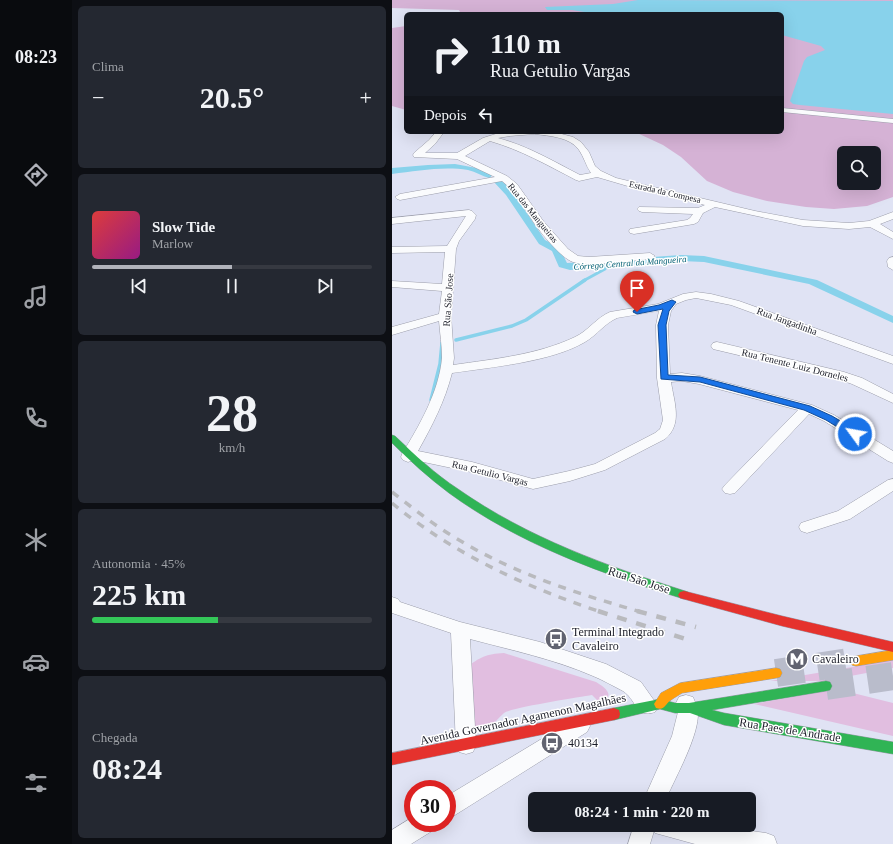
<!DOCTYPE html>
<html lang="pt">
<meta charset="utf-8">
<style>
:root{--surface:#171b24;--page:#242831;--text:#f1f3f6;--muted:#9ea1a6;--line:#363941;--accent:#b0b2ba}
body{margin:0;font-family:"Times New Roman",serif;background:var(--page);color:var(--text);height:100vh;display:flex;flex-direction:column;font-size:15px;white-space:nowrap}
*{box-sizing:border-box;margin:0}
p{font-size:13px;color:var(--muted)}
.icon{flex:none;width:22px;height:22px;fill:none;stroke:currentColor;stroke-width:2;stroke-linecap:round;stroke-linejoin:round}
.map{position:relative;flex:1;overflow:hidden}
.drawer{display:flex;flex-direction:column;gap:6px;padding:6px;background:#0d0f14;width:320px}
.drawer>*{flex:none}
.top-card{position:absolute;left:12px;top:12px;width:380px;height:122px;border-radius:6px;box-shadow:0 4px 16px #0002;background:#171b24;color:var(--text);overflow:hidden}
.fabs{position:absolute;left:445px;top:146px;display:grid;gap:8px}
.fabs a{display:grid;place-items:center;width:44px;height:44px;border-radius:6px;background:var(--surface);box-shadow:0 4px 16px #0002;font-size:20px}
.speed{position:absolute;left:12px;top:780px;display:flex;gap:8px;font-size:20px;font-weight:700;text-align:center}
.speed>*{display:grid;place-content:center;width:52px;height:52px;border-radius:50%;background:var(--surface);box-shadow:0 4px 16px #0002;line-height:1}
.speed .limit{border:6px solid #d22;background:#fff;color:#111}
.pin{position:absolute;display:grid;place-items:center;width:34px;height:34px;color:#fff;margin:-41px -17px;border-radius:50% 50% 50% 0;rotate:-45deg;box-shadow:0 0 4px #0007}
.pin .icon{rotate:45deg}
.me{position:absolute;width:44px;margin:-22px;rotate:302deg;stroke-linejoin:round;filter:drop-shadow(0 0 3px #0008)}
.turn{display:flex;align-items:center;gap:14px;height:84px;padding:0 20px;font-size:18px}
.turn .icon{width:52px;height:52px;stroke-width:2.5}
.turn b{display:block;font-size:28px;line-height:34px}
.then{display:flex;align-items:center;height:38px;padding:0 20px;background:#0003;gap:8px;font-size:15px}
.big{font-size:30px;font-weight:700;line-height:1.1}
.drawer .tile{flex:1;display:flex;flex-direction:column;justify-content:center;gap:6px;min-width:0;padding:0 14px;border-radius:6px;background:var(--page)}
.drawer .dial{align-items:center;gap:0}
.dial b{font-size:52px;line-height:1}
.song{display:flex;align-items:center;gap:12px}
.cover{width:48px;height:48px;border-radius:6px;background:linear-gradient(135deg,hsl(0 70% 55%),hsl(310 70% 35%))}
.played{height:4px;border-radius:2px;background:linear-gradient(90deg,var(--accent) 50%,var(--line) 50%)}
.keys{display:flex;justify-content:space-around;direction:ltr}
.heat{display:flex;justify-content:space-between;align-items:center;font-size:22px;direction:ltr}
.charge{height:6px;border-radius:3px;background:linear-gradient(90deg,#34c759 45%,var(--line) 0)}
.trip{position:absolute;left:136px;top:792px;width:228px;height:40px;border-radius:6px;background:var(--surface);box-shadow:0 4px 16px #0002;font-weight:700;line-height:40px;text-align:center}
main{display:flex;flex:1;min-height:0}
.tab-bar{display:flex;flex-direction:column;width:72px;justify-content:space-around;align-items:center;background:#090b0e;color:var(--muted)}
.tab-bar .icon{width:28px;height:28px}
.tab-bar .on{color:var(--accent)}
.tab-bar b{font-size:18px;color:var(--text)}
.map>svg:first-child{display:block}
.green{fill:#e1bee0}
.forest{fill:#d5b2d5;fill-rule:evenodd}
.water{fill:#88d2eb}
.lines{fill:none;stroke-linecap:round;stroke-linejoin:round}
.stream-far1{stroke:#88d2eb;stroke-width:3}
.stream{stroke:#88d2eb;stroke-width:3.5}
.canal{fill:#88d2eb;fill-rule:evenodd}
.secondary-tunnel{stroke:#b9bccb;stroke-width:28;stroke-dasharray:28 14;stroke-linecap:butt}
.street-casing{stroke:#9b9daa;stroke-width:1}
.fast-casing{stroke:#9b9daa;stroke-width:1}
.slow-casing{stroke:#9b9daa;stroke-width:1}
.jam-casing{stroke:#9b9daa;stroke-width:1}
.street{fill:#fafbfd;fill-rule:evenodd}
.fast{fill:#30b455;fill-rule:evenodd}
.slow{fill:#ff9f0a;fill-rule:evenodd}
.jam{fill:#e5322d;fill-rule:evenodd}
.rail-far1{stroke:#b9babe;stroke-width:3.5;stroke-dasharray:8 8;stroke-linecap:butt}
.rail{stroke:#b9babe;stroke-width:4.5;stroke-dasharray:10 10;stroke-linecap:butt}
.route{fill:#1a73e8;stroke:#114b97}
.labels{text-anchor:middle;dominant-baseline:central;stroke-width:3;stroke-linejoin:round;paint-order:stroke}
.far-street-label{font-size:9px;fill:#1c1e29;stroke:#fff}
.far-water-label{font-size:9px;font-style:italic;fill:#015e72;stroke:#fff}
.street-label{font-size:10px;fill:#1c1e29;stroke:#fff}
.near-street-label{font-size:12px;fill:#1c1e29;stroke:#fff}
.near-poi-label{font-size:12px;fill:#1c1e29;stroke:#fff;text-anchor:start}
</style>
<main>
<nav class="tab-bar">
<b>08:23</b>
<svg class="icon on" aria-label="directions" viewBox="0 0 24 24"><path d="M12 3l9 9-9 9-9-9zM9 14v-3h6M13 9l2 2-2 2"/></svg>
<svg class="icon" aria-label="music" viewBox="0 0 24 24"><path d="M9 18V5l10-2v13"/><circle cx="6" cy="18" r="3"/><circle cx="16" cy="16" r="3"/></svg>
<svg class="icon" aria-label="phone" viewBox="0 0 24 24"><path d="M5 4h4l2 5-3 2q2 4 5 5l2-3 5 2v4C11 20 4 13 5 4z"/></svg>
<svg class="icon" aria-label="climate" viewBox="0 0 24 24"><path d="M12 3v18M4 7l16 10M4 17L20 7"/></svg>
<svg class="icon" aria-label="car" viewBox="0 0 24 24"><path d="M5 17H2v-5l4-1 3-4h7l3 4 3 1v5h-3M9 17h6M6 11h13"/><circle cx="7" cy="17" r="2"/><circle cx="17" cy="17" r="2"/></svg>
<svg class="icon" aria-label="filters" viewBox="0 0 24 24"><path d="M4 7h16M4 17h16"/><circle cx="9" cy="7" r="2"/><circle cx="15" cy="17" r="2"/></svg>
</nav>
<section class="drawer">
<div class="tile"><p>Clima</p>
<div class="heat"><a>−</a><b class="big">20.5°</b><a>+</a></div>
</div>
<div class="tile">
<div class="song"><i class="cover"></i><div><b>Slow Tide</b><p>Marlow</p></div></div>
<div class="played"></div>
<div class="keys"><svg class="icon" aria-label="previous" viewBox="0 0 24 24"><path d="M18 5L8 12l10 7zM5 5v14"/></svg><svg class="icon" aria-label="pause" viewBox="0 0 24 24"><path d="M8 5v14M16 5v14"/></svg><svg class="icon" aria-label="next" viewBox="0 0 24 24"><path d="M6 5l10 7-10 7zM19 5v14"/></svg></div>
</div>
<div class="tile dial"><b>28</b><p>km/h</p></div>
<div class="tile"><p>Autonomia · 45%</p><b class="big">225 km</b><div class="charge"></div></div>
<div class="tile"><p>Chegada</p><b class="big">08:24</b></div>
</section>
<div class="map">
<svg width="501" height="844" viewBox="0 0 501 844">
<rect width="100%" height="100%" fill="#e0e3f4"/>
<path class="green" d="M112 653 204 682C207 684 213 687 215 691 220 698 211 701 206 701L200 695C187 697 118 708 112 713 103 721 95 735 82 726L74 668C88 657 94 654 112 653Z
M501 660V668L432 681H378Z
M445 689 501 703V736L362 704Z"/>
<path class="forest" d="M0 0H501V197L475 206 442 209 414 207 375 201 341 192 315 181 289 157 271 145 243 132H390V14H69L67 10 0 8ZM452 153H482V183H452Z
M14 26V110L0 106V28Z"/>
<path class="water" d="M246 0 501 1V114L408 105 401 104 398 101 412 61 415 57 433 50 429 46 390 35V14H205L180 10H155L153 7 221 4Z"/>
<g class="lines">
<path class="stream-far1" d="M191 281 213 269 215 264"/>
<path class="stream" d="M64 340 120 326 134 320 193 280
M39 400 48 364 50 343"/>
<path class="canal" d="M63 164 90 169 101 175 97 178C90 176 84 172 76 170 51 166 25 171 0 174V168L36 165Z
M104 176 107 177 120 191 153 240 167 247 175 263 289 255 312 256 425 280 501 316V323L417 284 312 262 289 261 178 270 167 267 160 251 147 244 114 195 101 181 100 179 101 177Z"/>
<path class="secondary-tunnel" d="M384 673 464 661
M434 686 501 676"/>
<g class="street-casing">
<path id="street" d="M390 108 501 119V123L390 112Z
M44 132H52L43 144 33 153H65L91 138 110 132H162L181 137 189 142 197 152 203 166 209 171 224 178 253 185 363 211 411 220 457 223 477 221 501 212V219L488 224 501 232V239L478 227 457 229 411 226 323 207 311 213 306 222 302 224 242 234 238 233 237 231 238 229 295 220 298 218 301 214 250 212 247 211 245 209 247 207 306 208 313 205 239 187 205 177 187 181 184 180C155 165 129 150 98 141L73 156 115 176 125 184 152 222 176 249 186 256 197 257 258 253 263 256 258 259C240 260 197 267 181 262 169 258 149 233 142 223 132 208 124 192 110 181L8 200 5 199 3 197 8 194 103 177 65 159 22 157 21 155 22 153 37 140ZM143 134C158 136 178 137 187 150 192 157 194 166 199 173L188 175C161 161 136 146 106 138L118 136Z
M77 210 80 211 84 215 83 219 67 241 64 249 59 316 62 358 61 365C102 359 145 355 183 337 196 331 204 318 218 312L266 304 291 294 304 292 319 294 347 301 501 356V364L339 305 304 298 294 300 284 304 279 311 276 325 278 374 290 373 308 376 420 405 442 415 501 451V463L496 461 432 421 417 414 343 493 338 494 333 493 330 489 333 485 406 410 307 384 290 381 279 382C282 402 291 424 273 439L213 470 178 481 141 489 79 472 22 460 16 462 11 460 9 457 10 454C27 426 47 392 50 358 50 346 48 333 47 321L0 335V327L47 314 50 291 0 287V281L50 284 53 252 0 253V247L55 246 74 216 0 224V218ZM267 311 264 325 265 378 271 420 268 429 263 433 203 464 177 471 141 479 80 462 26 451C40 426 53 401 60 373 100 367 159 362 193 342 205 335 213 323 225 318Z
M501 257V270L496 267 495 261 497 258Z
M325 342 452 372 470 378 501 394V403L460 384 443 378 321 349 319 346 321 343Z
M501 479V491L458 519 415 533 409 531 407 527 409 523 446 511 496 480Z
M0 597 6 599 8 602 68 622 148 642 214 664 249 682 266 706 263 712C244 719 244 699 231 691 221 686 211 680 201 676 162 659 119 650 78 639L84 745 81 752 74 754 67 752 64 745 59 633 0 613Z
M294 695 301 697C303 702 305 707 306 712 307 736 284 776 274 799H252L280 736 286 712 284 703 287 697Z
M188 717 195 720 198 726 195 732 63 815 55 818V796L181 720Z
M21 817V823H43L40 831 19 844H0V830Z
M242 825H316L374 833 382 836 385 844H303L263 833 262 831 258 844H236Z"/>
</g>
<g class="fast-casing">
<path id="fast" d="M0 435 3 436C23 455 43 474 66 489 136 538 215 566 296 592L298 595 296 598 292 599C210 574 127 544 57 493 37 478 18 461 0 443Z
M434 681 438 682 440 686 438 690 434 691 320 710 332 713 501 742V754L332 725 298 713H283L268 709 222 720 217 718 216 714 217 710 222 708 268 699 283 703H297Z"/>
</g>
<g class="slow-casing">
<path id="slow" d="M501 650V660L464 666 460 665 458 661 460 657 464 656Z
M384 668 388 669 390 673 388 677 384 678 290 693C287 695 283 697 279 700 273 704 273 711 264 708L262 704 269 693 288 683Z"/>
</g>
<g class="jam-casing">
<path id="jam" d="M292 591 390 616 501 642V652L390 626 288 598 286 595 288 592Z
M222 708 227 710 228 714 227 718 222 720 0 765V753Z"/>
</g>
<use href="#street" class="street"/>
<use href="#fast" class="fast"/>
<use href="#slow" class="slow"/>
<use href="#jam" class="jam"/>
<path class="rail-far1" d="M0 492C22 509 43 526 67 540 123 574 187 594 249 612
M0 503C61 554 134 587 209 612"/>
<path class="rail" d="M206 611 300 641
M245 611 304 627"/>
</g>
<path class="route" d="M280 300 284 302 277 311 274 325 276 375 308 377 418 406 440 416 467 432 468 434 467 436H460L434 420 412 410 308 382 269 379 266 325 271 309 245 314 241 312 242 310 267 305Z"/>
<defs>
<g id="bus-disc" transform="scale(1.15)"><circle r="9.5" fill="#616370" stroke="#fff"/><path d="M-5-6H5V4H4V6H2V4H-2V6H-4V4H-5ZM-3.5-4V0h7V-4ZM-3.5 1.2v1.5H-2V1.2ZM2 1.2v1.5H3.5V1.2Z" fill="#fff"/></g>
<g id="metro-disc" transform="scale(1.15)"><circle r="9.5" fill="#616370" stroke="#fff"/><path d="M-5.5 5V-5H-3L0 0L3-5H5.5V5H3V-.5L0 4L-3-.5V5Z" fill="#fff"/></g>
</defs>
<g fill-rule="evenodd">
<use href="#bus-disc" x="164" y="639"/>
<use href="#metro-disc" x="405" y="659"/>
<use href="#bus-disc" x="160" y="743"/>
</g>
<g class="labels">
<g class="far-street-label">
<text transform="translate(273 192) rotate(13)">Estrada da Compesa</text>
<text transform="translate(141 213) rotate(51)">Rua das Mangueiras</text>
</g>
<g class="far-water-label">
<text transform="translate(238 263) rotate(-4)">Córrego Central da Mangueira</text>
</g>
<g class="street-label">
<text transform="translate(56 300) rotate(-86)">Rua São Jose</text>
<text transform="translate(395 321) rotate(20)">Rua Jangadinha</text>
<text transform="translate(403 365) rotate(14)">Rua Tenente Luiz Dorneles</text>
<text transform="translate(98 473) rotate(14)">Rua Getulio Vargas</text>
</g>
<g class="near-street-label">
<text transform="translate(247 580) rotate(18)">Rua São Jose</text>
<text transform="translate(131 719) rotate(-12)">Avenida Governador Agamenon Magalhães</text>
<text transform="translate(398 730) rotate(9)">Rua Paes de Andrade</text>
</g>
<g class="near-poi-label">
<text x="180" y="632">Terminal Integrado<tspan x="180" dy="14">Cavaleiro</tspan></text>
<text x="420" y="659">Cavaleiro</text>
<text x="176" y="743">40134</text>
</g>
</g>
</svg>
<div class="fabs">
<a><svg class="icon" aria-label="search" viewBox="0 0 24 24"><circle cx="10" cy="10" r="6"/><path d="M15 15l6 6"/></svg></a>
</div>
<div class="speed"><div class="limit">30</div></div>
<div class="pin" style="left:245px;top:312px;background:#d93025"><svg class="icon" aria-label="arrive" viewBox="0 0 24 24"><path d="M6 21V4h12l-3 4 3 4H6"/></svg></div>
<svg class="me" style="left:463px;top:434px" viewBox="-20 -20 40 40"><circle r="17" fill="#1a73e8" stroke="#fff" stroke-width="3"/><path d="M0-11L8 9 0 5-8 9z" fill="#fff"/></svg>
<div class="trip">08:24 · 1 min · 220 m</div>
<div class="top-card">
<div class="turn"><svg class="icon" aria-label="right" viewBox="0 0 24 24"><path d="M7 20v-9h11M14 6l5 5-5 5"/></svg><div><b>110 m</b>Rua Getulio Vargas</div></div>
<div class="then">Depois<svg class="icon" aria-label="left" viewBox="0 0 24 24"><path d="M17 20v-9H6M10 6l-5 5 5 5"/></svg></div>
</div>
</div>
</main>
